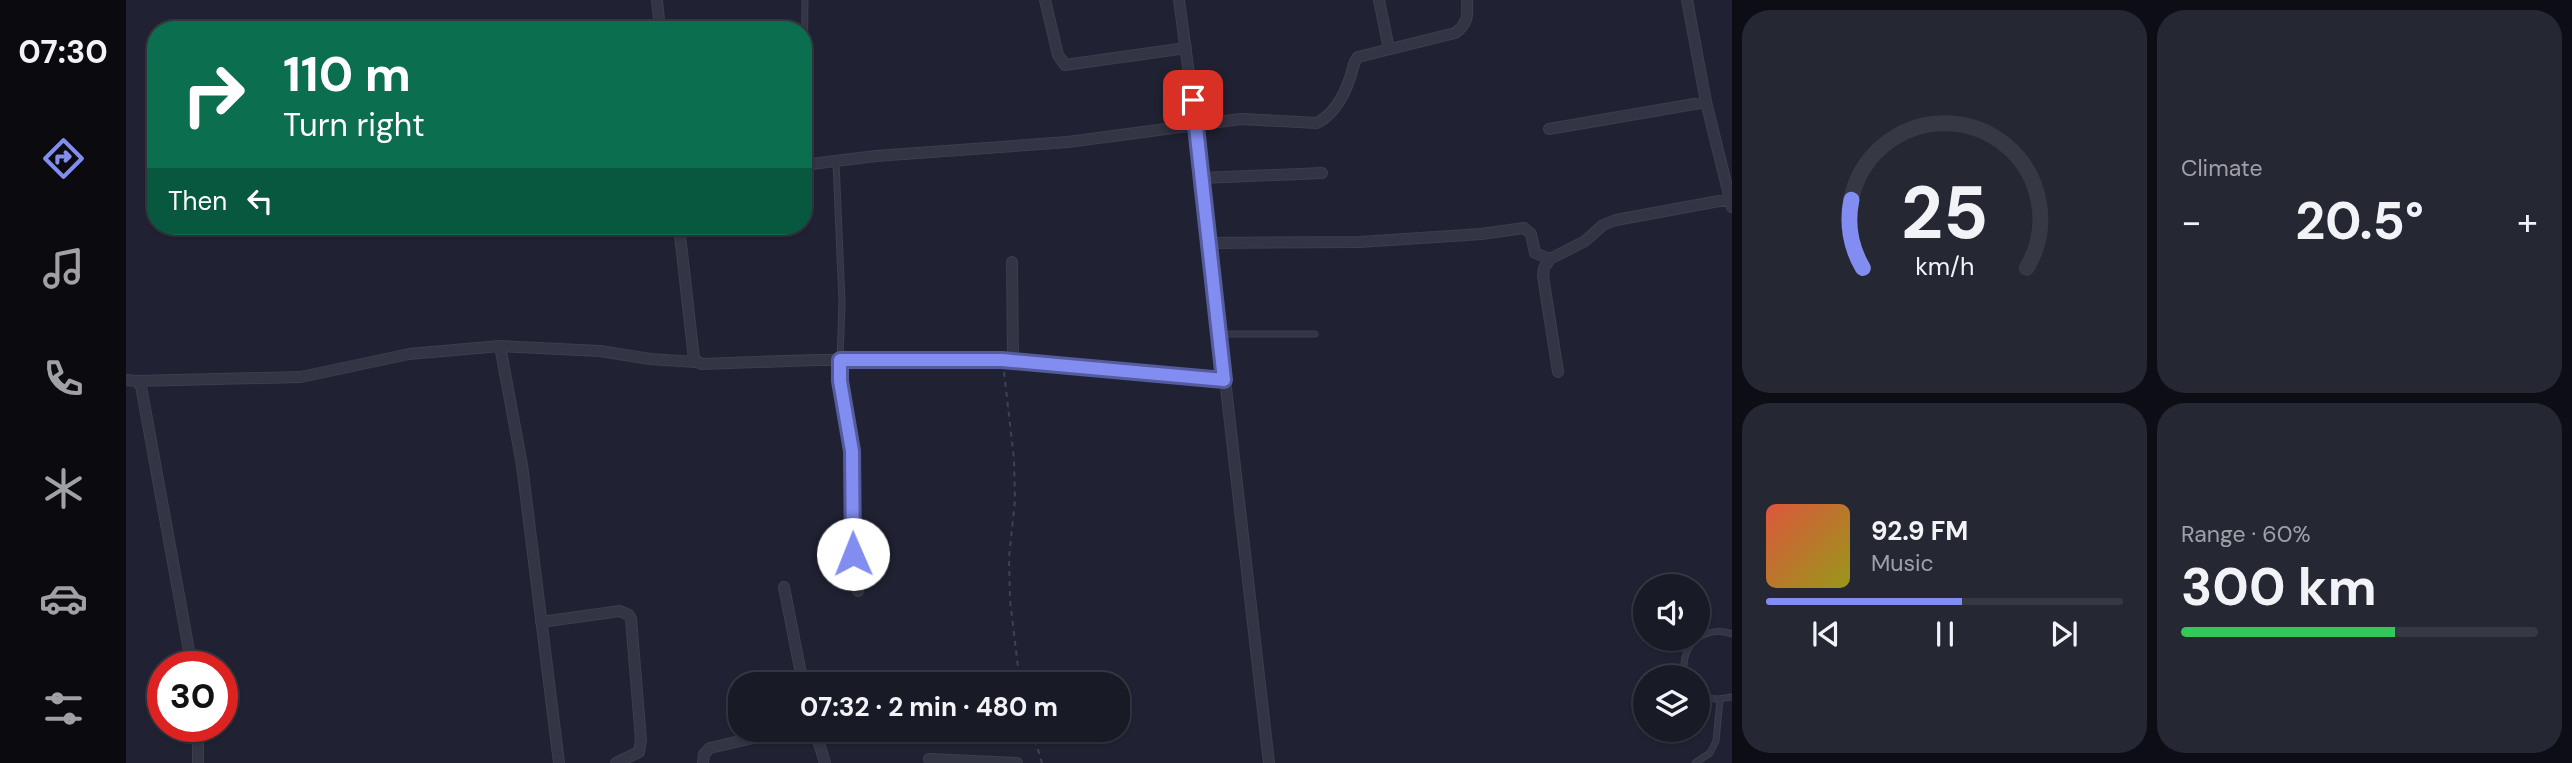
<!DOCTYPE html>
<meta charset="utf-8">
<style>
:root{--surface:#181a26;--page:#252732;--text:#f1f3f6;--muted:#9fa1a7;--line:#363843;--accent:#828df1}
body{margin:0;font-family:"DM Sans",sans-serif;background:var(--page);color:var(--text);height:100vh;display:flex;flex-direction:column;font-size:26px;white-space:nowrap}
*{box-sizing:border-box;margin:0}
p{font-size:23px;color:var(--muted)}
.icon{flex:none;width:38px;height:38px;fill:none;stroke:currentColor;stroke-width:2;stroke-linecap:round;stroke-linejoin:round}
.map{position:relative;flex:1;overflow:hidden}
.details{display:flex;flex-direction:column;gap:10px;padding:10px;background:#0d0e15;width:840px}
.details>*{flex:none}
.hud{position:absolute;left:21px;top:21px;width:665px;height:214px;border-radius:28px;box-shadow:0 2px 5px #0004,0 0 0 2px var(--line);background:#0b6e4f;color:#fff;overflow:hidden}
.fabs{position:absolute;left:1507px;top:574px;display:grid;gap:14px}
.fabs a{display:grid;place-items:center;width:77px;height:77px;border-radius:50%;background:var(--surface);box-shadow:0 2px 5px #0004,0 0 0 2px var(--line);font-size:35px}
.speed{position:absolute;left:21px;top:651px;display:flex;gap:14px;font-size:35px;font-weight:700;text-align:center}
.speed>*{display:grid;place-content:center;width:91px;height:91px;border-radius:50%;background:var(--surface);box-shadow:0 2px 5px #0004,0 0 0 2px var(--line);line-height:1}
.speed .limit{border:10px solid #d22;background:#fff;color:#111}
.pin{position:absolute;display:grid;place-items:center;width:60px;height:60px;color:#fff;margin:-30px;border-radius:14px;box-shadow:0 4px 10px #0006}
.me{position:absolute;width:77px;margin:-38px;rotate:359deg;stroke-linejoin:round;filter:drop-shadow(0 0 5px #0008)}
.turn{display:flex;align-items:center;gap:24px;height:147px;padding:0 21px;font-size:32px}
.turn .icon{width:91px;height:91px;stroke-width:2.5}
.turn b{display:block;font-size:49px;line-height:60px}
.then{display:flex;align-items:center;height:66px;padding:0 21px;background:#0003;gap:14px;font-size:26px}
.big{font-size:52px;font-weight:700;line-height:1.1}
.details .widget{flex:1;display:flex;flex-direction:column;justify-content:center;gap:10px;min-width:0;padding:0 24px;border-radius:28px;background:var(--page)}
.details .dial{align-items:center;gap:0}
.dial svg{height:182px;overflow:visible;fill:none;stroke:var(--line);stroke-width:7;stroke-linecap:round;text-anchor:middle}
.dial text{fill:var(--text);stroke:none}
.song{display:flex;align-items:center;gap:21px}
.cover{width:84px;height:84px;border-radius:10px;background:linear-gradient(135deg,hsl(10 70% 55%),hsl(60 70% 35%))}
.played{height:7px;border-radius:4px;background:linear-gradient(90deg,var(--accent) 55%,var(--line) 55%)}
.keys{display:flex;justify-content:space-around;direction:ltr}
.heat{display:flex;justify-content:space-between;align-items:center;font-size:38px;direction:ltr}
.charge{height:10px;border-radius:5px;background:linear-gradient(90deg,#34c759 60%,var(--line) 0)}
.details .tiles{flex:1;display:grid;gap:10px;grid-template-columns:repeat(2,1fr)}
.trip{position:absolute;left:602px;top:672px;width:402px;height:70px;border-radius:28px;background:var(--surface);box-shadow:0 2px 5px #0004,0 0 0 2px var(--line);font-weight:700;line-height:70px;text-align:center}
main{display:flex;flex:1;min-height:0}
.dock{display:flex;flex-direction:column;width:126px;justify-content:space-around;align-items:center;background:#0a0a0f;color:var(--muted)}
.dock .icon{width:49px;height:49px}
.dock .active{color:var(--accent)}
.dock b{font-size:32px;color:var(--text)}
.map>svg:first-child{display:block}
.lines{fill:none;stroke-linecap:round;stroke-linejoin:round}
.service-casing{stroke:#3c3e4e;stroke-width:7}
.minor-casing{stroke:#3c3e4e;stroke-width:12}
.path{stroke:#3a464d;stroke-width:2;stroke-dasharray:5 5;stroke-linecap:butt}
.service{stroke:#333544;stroke-width:5}
.minor{stroke:#333544;stroke-width:10}
.route-casing{stroke:#545c9d;stroke-width:18}
.route{stroke:#828df1;stroke-width:12}
</style>
<main>
<nav class="dock">
<b>07:30</b>
<svg class="icon active" aria-label="directions" viewBox="0 0 24 24"><path d="M12 3l9 9-9 9-9-9zM9 14v-3h6M13 9l2 2-2 2"/></svg>
<svg class="icon" aria-label="music" viewBox="0 0 24 24"><path d="M9 18V5l10-2v13"/><circle cx="6" cy="18" r="3"/><circle cx="16" cy="16" r="3"/></svg>
<svg class="icon" aria-label="phone" viewBox="0 0 24 24"><path d="M5 4h4l2 5-3 2q2 4 5 5l2-3 5 2v4C11 20 4 13 5 4z"/></svg>
<svg class="icon" aria-label="climate" viewBox="0 0 24 24"><path d="M12 3v18M4 7l16 10M4 17L20 7"/></svg>
<svg class="icon" aria-label="car" viewBox="0 0 24 24"><path d="M5 17H2v-5l4-1 3-4h7l3 4 3 1v5h-3M9 17h6M6 11h13"/><circle cx="7" cy="17" r="2"/><circle cx="17" cy="17" r="2"/></svg>
<svg class="icon" aria-label="filters" viewBox="0 0 24 24"><path d="M4 7h16M4 17h16"/><circle cx="9" cy="7" r="2"/><circle cx="15" cy="17" r="2"/></svg>
</nav>
<div class="map">
<svg width="1606" height="763" viewBox="0 0 1606 763">
<rect width="100%" height="100%" fill="#202233"/>
<g class="lines">
<g class="service-casing">
<path id="service" d="M679 0 678 83 681 164
M710 162 716 302 714 360
M1093 334H1189
M1572 638C1583 631 1593 629 1606 634
M1560 677C1555 662 1559 650 1570 639
M1572 693C1584 700 1592 700 1606 697
M1569 763 1584 753 1590 741 1594 700"/>
</g>
<g class="minor-casing">
<path id="minor" d="M531 0 534 30
M919 0 932 55 939 65 1060 48
M1053 0 1070 126 1143 763
M1253 0 1263 49
M1561 0 1580 102 1606 207
M1423 129 1580 102
M677 165 750 156 942 142 1115 119 1191 123C1208 114 1218 96 1224 78 1227 70 1226 64 1232 57L1329 33C1342 24 1342 15 1341 0
M1076 178 1196 173
M553 226 568 359 575 364 690 360H876L1098 380
M1083 243 1234 242 1355 234 1398 228 1405 234 1409 253 1424 259
M886 262 887 361
M374 346 396 465 433 763
M714 360V381L726 451 727 554 732 591
M1432 372 1417 276 1418 268 1424 259 1459 241 1477 225 1490 220 1604 199
M0 380 10 381 15 386 66 667
M10 381 175 377 283 354 374 346 474 351 524 359 569 362
M658 587 677 684
M415 622 494 611 503 615 505 619 515 740 513 752 490 763
M72 726V763
M689 730 699 763
M803 759 891 763
M577 763 578 754 584 748 661 730"/>
</g>
<path class="path" d="M878 372 888 459 889 500 883 558 884 600 894 684
M906 730 916 763"/>
<use href="#service" class="service"/>
<use href="#minor" class="minor"/>
</g>
<g class="lines">
<g class="route-casing">
<path id="route" d="M727 554 726 451 714 381V360H876L1098 380 1067 100"/>
</g>
<use href="#route" class="route"/>
</g>
</svg>
<div class="fabs">
<a><svg class="icon" aria-label="sound" viewBox="0 0 24 24"><path d="M4 9h4l5-4v14l-5-4H4zM17 9q2 3 0 6"/></svg></a>
<a><svg class="icon" aria-label="layers" viewBox="0 0 24 24"><path d="M12 4l9 5-9 5-9-5zM3 14l9 5 9-5"/></svg></a>
</div>
<div class="speed"><div class="limit">30</div></div>
<div class="pin" style="left:1067px;top:100px;background:#d93025"><svg class="icon" aria-label="arrive" viewBox="0 0 24 24"><path d="M6 21V4h12l-3 4 3 4H6"/></svg></div>
<svg class="me" style="left:727px;top:554px" viewBox="-20 -20 40 40"><circle r="19" fill="#fff"/><path d="M0-13L10 11 0 6-10 11z" fill="#828df1"/></svg>
<div class="trip">07:32 · 2 min · 480 m</div>
<div class="hud">
<div class="turn"><svg class="icon" aria-label="right" viewBox="0 0 24 24"><path d="M7 20v-9h11M14 6l5 5-5 5"/></svg><div><b>110 m</b>Turn right</div></div>
<div class="then">Then<svg class="icon" aria-label="left" viewBox="0 0 24 24"><path d="M17 20v-9H6M10 6l-5 5 5 5"/></svg></div>
</div>
</div>
<section class="details">
<div class="tiles">
<div class="widget dial"><svg viewBox="0 0 100 80">
<path d="M14 69A42 42 0 1 1 86 69"/>
<path d="M14 69A42 42 0 0 1 9 39" stroke="#828df1"/>
<text x="50" y="56" font-size="32" font-weight="700">25</text>
<text x="50" y="72" font-size="11">km/h</text>
</svg></div>
<div class="widget"><p>Climate</p>
<div class="heat"><a>−</a><b class="big">20.5°</b><a>+</a></div>
</div>
<div class="widget">
<div class="song"><i class="cover"></i><div><b>92.9 FM</b><p>Music</p></div></div>
<div class="played"></div>
<div class="keys"><svg class="icon" aria-label="previous" viewBox="0 0 24 24"><path d="M18 5L8 12l10 7zM5 5v14"/></svg><svg class="icon" aria-label="pause" viewBox="0 0 24 24"><path d="M8 5v14M16 5v14"/></svg><svg class="icon" aria-label="next" viewBox="0 0 24 24"><path d="M6 5l10 7-10 7zM19 5v14"/></svg></div>
</div>
<div class="widget"><p>Range · 60%</p><b class="big">300 km</b><div class="charge"></div></div>
</div>
</section>
</main>
